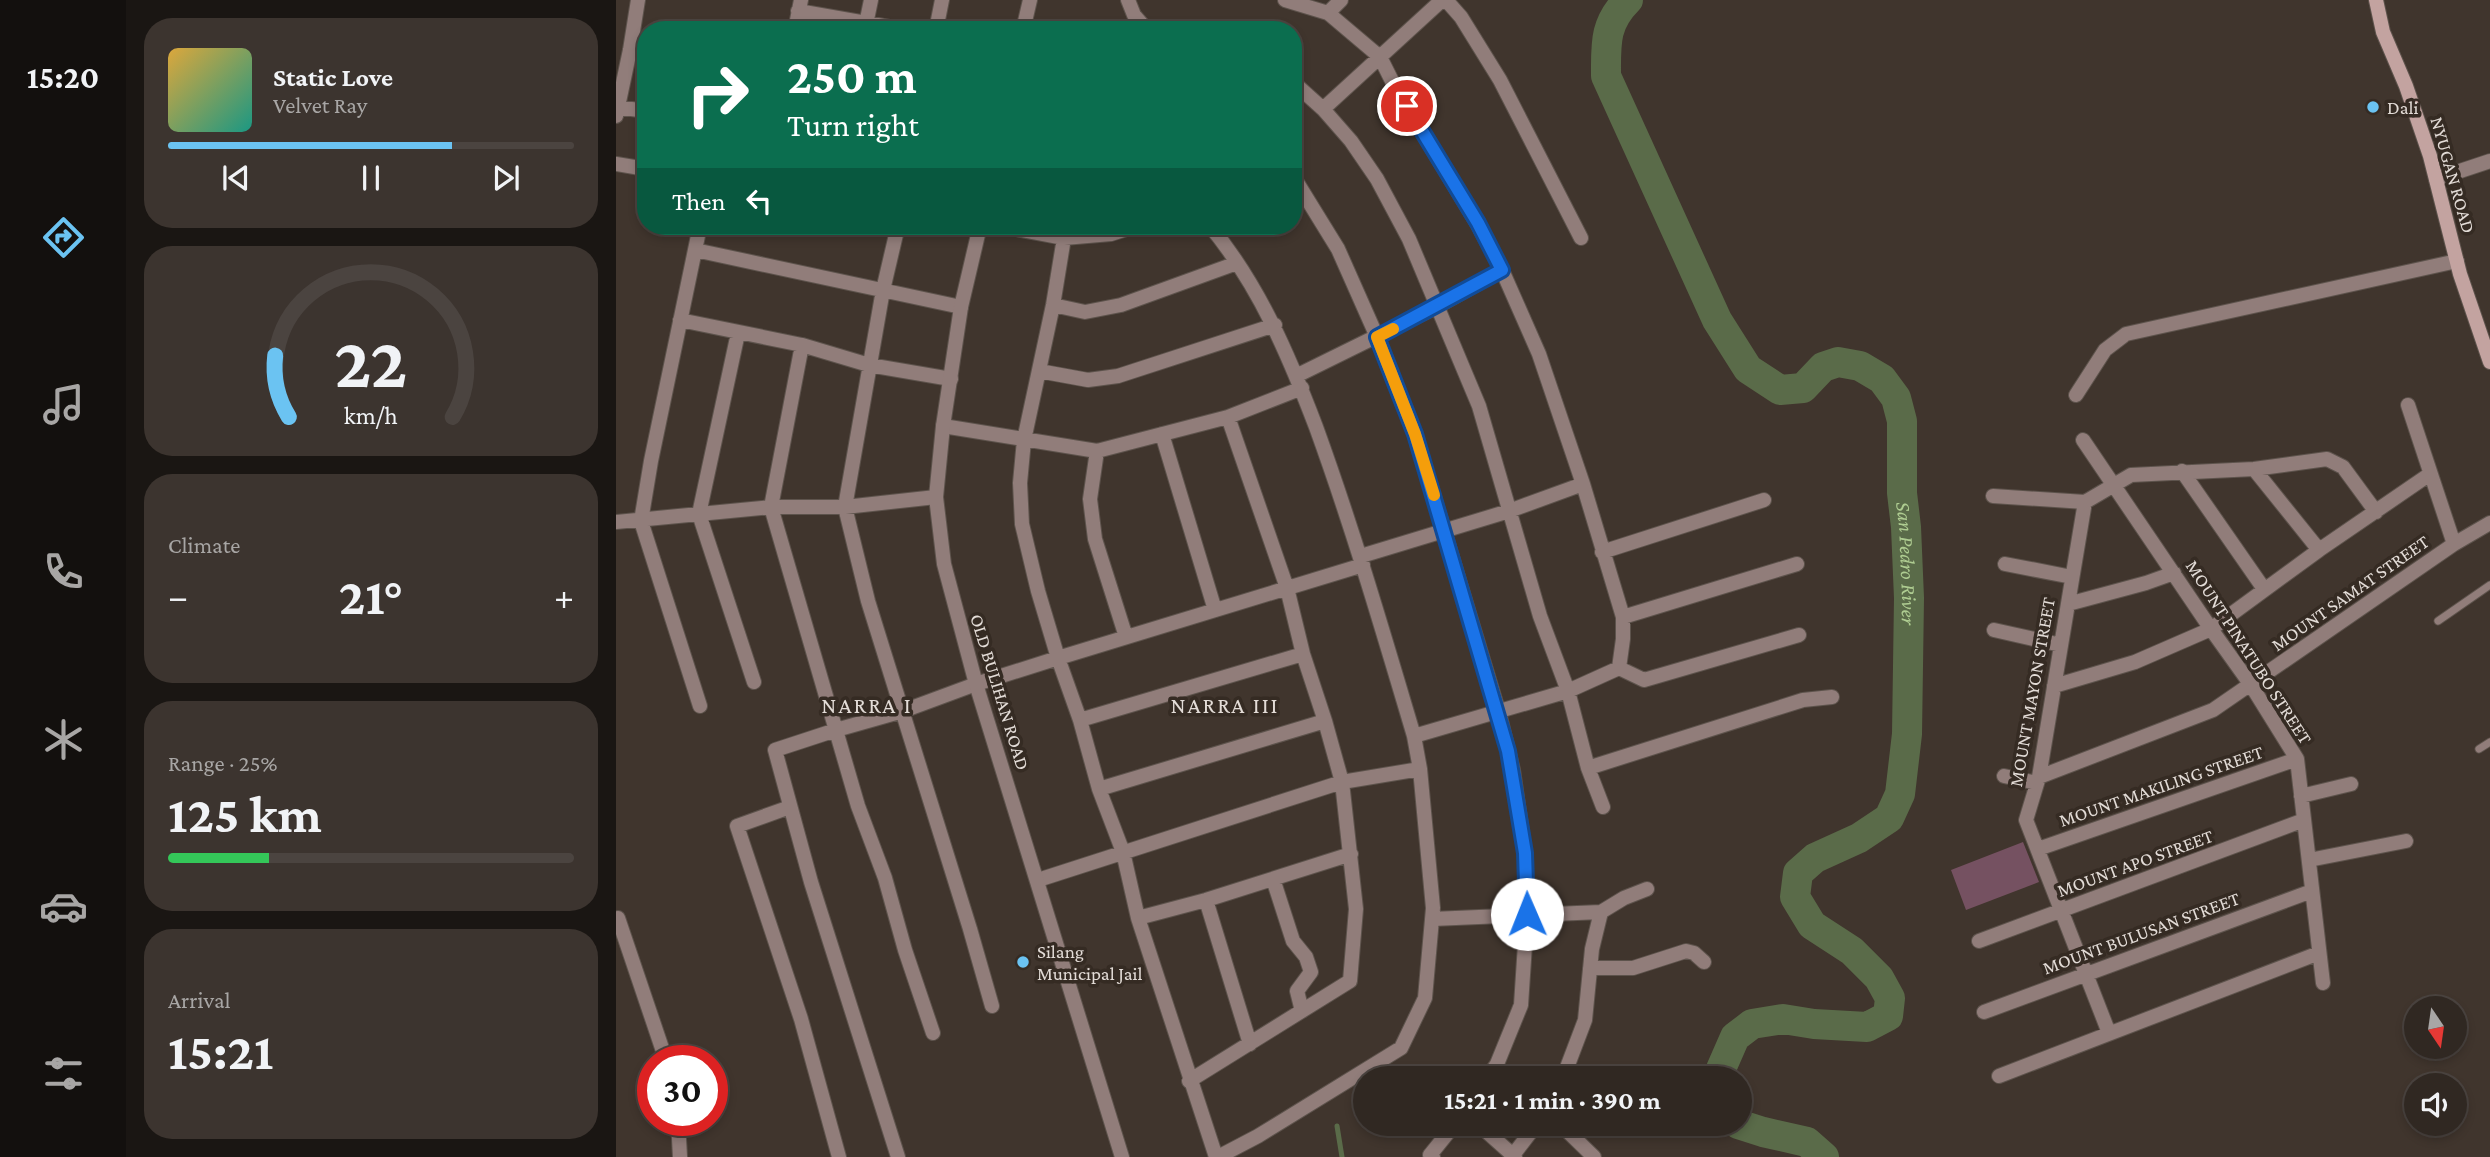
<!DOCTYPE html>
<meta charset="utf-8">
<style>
:root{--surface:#302822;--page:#3c342f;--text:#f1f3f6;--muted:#a8a6a5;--line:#4b4440;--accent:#6bc3f2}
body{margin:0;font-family:"Crimson Pro",serif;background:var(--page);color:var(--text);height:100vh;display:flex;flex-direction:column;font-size:26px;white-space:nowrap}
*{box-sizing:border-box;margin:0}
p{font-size:23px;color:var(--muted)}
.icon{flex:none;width:38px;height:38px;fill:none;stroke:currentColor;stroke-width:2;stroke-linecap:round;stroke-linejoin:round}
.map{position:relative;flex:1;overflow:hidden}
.drawer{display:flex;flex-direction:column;gap:18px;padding:18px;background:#1a1613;width:490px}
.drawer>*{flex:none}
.hud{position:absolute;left:21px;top:21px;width:665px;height:214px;border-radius:28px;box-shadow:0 4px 10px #0003,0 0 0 2px var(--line);background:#0b6e4f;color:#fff;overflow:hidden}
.needle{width:46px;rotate:167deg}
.fabs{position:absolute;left:1788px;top:996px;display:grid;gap:14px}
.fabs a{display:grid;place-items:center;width:63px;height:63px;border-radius:50%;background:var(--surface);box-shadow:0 4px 10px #0003,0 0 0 2px var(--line);font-size:35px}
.speed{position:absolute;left:21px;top:1045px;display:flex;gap:14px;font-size:35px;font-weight:700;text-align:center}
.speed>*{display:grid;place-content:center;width:91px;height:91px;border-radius:50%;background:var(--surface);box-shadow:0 4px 10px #0003,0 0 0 2px var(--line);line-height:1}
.speed .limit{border:10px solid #d22;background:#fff;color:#111}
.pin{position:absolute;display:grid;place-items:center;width:60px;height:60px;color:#fff;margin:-30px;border:4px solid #fff;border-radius:50%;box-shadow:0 2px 7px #0007}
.me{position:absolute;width:77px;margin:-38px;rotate:359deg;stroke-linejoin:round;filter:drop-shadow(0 0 5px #0008)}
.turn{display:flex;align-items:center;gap:24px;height:147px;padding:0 35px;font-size:32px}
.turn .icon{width:91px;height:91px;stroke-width:2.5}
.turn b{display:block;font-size:49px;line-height:60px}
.then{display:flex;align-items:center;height:66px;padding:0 35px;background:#0003;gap:14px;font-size:26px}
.big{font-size:52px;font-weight:700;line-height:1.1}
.drawer .card{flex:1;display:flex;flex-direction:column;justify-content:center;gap:10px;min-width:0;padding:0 24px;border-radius:28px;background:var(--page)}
.drawer .dial{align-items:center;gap:0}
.dial svg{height:182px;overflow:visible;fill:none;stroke:var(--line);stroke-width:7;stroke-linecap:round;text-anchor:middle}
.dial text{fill:var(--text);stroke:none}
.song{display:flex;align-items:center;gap:21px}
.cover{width:84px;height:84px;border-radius:10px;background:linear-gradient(135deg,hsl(40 70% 55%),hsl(170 70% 35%))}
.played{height:7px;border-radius:4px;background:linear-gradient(90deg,var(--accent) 70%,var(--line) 70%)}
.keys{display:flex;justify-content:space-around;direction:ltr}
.heat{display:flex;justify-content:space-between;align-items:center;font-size:38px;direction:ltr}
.charge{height:10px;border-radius:5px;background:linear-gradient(90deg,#34c759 25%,var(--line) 0)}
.trip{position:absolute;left:737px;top:1066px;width:399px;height:70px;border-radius:35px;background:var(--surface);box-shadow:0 4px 10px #0003,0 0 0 2px var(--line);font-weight:700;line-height:70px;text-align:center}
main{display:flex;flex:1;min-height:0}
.menu{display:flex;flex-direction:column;width:126px;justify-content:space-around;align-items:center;background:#13100e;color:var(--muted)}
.menu .icon{width:49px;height:49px}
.menu .on{color:var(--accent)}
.menu b{font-size:32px;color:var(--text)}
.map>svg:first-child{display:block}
.green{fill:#755161}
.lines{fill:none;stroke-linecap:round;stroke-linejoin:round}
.stream{stroke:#5a6b49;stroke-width:5}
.river{stroke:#5a6b49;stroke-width:30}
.service-casing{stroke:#5d534c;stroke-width:9}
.minor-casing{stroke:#5d534c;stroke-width:16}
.tertiary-casing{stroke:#5d534c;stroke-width:16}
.secondary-casing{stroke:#5d534c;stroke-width:16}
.service{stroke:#917d7a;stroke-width:7}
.minor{stroke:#917d7a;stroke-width:14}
.tertiary{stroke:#917d7a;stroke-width:14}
.secondary{stroke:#c3a3a0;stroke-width:14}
.route-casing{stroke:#114b97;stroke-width:18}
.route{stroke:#1a73e8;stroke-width:12}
.slow{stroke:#f59e0b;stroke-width:12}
.poi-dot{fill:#6bc3f2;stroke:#352b23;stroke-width:2.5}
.labels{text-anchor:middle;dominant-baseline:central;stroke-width:7;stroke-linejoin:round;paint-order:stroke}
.poi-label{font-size:19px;fill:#e3dcd7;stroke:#352b23;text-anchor:start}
.street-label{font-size:19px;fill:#e3dcd7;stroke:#352b23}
.water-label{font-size:21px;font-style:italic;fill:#aecc91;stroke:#352b23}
.quarter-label{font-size:23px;letter-spacing:2px;fill:#e3dcd7;stroke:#352b23}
</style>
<main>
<nav class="menu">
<b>15:20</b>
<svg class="icon on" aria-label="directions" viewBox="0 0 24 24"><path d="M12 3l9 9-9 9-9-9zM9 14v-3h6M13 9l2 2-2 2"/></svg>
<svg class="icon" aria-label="music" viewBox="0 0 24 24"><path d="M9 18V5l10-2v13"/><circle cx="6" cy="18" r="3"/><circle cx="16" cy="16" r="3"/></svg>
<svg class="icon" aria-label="phone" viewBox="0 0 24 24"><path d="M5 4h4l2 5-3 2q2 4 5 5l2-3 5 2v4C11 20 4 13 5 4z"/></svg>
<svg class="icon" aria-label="climate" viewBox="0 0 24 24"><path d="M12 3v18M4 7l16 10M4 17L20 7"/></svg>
<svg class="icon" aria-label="car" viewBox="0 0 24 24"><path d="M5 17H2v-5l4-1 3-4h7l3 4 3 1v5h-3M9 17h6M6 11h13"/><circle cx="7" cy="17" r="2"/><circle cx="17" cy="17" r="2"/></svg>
<svg class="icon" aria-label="filters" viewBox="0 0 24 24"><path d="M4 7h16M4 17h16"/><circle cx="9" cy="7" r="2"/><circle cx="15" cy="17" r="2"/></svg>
</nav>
<section class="drawer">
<div class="card">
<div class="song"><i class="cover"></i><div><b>Static Love</b><p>Velvet Ray</p></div></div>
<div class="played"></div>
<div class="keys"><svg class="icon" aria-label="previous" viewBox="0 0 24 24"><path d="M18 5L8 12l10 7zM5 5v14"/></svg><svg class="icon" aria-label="pause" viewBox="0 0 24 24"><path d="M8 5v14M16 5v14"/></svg><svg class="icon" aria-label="next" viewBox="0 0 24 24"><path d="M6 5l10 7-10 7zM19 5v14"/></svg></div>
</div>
<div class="card dial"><svg viewBox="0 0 100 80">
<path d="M14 69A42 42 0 1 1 86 69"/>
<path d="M14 69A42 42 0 0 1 8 42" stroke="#6bc3f2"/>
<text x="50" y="56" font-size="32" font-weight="700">22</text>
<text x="50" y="72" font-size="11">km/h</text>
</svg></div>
<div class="card"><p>Climate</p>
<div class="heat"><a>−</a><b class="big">21°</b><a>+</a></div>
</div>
<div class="card"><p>Range · 25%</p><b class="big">125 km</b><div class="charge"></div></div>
<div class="card"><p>Arrival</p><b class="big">15:21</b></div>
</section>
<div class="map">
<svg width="1874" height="1157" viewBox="0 0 1874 1157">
<rect width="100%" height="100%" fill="#40352d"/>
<path class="green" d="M1407 842 1423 882 1350 910 1335 870Z"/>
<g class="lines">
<path class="stream" d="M721 1126 726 1157"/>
<g class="river">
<path id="s1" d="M1012 0C988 24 990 44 990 76L1101 320 1132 369 1164 390 1187 388 1207 367 1222 362 1244 366 1266 379 1280 398 1286 421V493L1290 527 1293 598 1291 734 1284 794 1273 818 1243 838 1199 858 1182 873 1179 897 1196 925 1236 951 1263 978 1274 998 1272 1016 1251 1027 1198 1024 1167 1019 1136 1024 1119 1037 1105 1069V1078"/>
<path d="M1122 1124 1147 1132 1191 1142 1208 1157"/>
</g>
<g class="service-casing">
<path id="service" d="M1822 621 1874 585
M1863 749 1874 742"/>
</g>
<g class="minor-casing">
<path id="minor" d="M512 0 518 15 531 30
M830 0 845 17 884 80 965 238
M182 11 290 30
M712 13 725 0
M249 29 255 0
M179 30 185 0
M320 30 326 0
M14 50 30 53
M677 82 707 109 735 141 761 179 793 239 863 406 924 616 952 691 972 768 987 807
M1 107 30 111
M707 109 826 0
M0 116 14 50 22 0
M0 164 30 169
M677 176 722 249 761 337 799 434 883 713 897 770 909 853 911 914 905 1005 881 1064 871 1078
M1820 179 1874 161
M84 226 35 461 25 521 84 706
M282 226 267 290 229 507 252 601 354 929 376 1006
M384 226 448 238 495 234 520 226
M594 226C643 285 673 356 700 427 737 529 767 632 798 736L952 691 1003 668 1007 639V617L967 484 923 354 886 270 861 223 779 87 764 57 712 13 669 0
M448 238 437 305 408 440 404 483 406 524 422 591 442 658 464 720 483 789 507 852 522 918 600 1157
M79 250 345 307
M437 305 469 312 505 305 621 263
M64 320 186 345 253 365 335 379
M122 333 83 514 138 682
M186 345 155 507 242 806 269 878 289 950 317 1033
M423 371 472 380 502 376 659 325
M680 376 820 307 886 270
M1460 395 1489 350 1510 334 1841 261
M1792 405 1838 544
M327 426 481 451 612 417 686 388
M546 434 599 610
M1467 440 1595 629 1635 685 1681 759 1707 983
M481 451 474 499 479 539 510 637
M1638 469 1703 550
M1566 471 1648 589
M1377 496 1469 502
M0 522 155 507H229L320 497
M986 552 1148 500
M745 556 893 511 967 484
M1389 564 1456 577
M1452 604 1530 583 1558 573
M1007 617 1181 564
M1378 630 1445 645
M1003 668 1028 680 1183 635
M1438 686 1519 662 1595 629 1703 550 1814 474
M464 720 687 654
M972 768 1187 700 1216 697
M1388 776 1421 783
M1423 777 1597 710 1838 544 1874 523
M483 789 709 721
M1685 796 1735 784
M174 807 121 826 185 1019 223 1157
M1422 849 1681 759
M1693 860 1790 841
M657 879 677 941 690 957 695 972 681 991 686 1011
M422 880 726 782 804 769
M590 900 634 1044
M2 918 50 1060
M522 918 590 900 735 854
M816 919 985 912
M1363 941 1688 820
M974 968H1017L1070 951 1078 953 1088 962
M1368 1012 1696 891
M1493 1033 1410 820 1423 777 1469 502 1515 475 1638 469 1711 459 1727 467 1760 512
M1383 1076 1703 953
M947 1078 969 1020 976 949 985 912 1008 898 1031 889
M573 1081 734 981 740 909 726 782 709 721 687 654 671 588 612 417
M62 1120 64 1157
M862 1124 899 1157
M944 1124 978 1157
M897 1155 921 1124
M282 1157 195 882 159 750 220 730 287 711 360 684 442 658 747 565
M602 1157 642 1136 785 1048 809 998 817 908 804 769 798 736
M817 1157 814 1155 839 1124"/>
</g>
<g class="tertiary-casing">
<path id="tertiary" d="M407 30 414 0
M364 226 345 307 327 426 320 497 328 564 360 684 506 1157"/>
</g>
<g class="secondary-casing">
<path id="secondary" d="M1760 0 1767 32 1790 86 1814 156 1844 274 1874 362"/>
</g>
<use href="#service" class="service"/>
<use href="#minor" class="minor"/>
<use href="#tertiary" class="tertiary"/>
<use href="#secondary" class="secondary"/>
</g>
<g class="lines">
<g class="route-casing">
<path id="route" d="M791 106 862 223 886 270 761 337 799 434 892 751 909 853 911 914"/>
</g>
<use href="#route" class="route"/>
<path class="slow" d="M777 329 761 337 799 434 818 495"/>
</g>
<g class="poi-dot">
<circle cx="1757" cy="107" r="7"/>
<circle cx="407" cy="962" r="7"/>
</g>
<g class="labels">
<g class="poi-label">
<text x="1771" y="107">Dali</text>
<text x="421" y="951">Silang<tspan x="421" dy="22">Municipal Jail</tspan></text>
</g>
<g class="street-label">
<text transform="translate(1837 175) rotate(74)">NYUGAN ROAD</text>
<text transform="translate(1734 593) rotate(-35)">MOUNT SAMAT STREET</text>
<text transform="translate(1633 652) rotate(57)">MOUNT PINATUBO STREET</text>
<text transform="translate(384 692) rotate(73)">OLD BULIHAN ROAD</text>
<text transform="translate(1416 692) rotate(-80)">MOUNT MAYON STREET</text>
<text transform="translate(1545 786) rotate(-19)">MOUNT MAKILING STREET</text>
<text transform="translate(1519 863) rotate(-20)">MOUNT APO STREET</text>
<text transform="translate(1525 933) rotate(-20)">MOUNT BULUSAN STREET</text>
</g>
<g class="water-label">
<text stroke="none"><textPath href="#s1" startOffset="752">San Pedro River</textPath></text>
</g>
<g class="quarter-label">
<text x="251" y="705">NARRA I</text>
<text x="609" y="705">NARRA III</text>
</g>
</g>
</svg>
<div class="fabs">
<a><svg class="needle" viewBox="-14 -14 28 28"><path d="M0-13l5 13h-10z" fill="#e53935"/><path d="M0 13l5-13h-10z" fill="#a8a6a5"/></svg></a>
<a><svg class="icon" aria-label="sound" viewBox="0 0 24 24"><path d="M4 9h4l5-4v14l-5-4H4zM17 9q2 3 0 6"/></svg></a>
</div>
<div class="speed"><div class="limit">30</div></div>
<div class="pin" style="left:791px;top:106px;background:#d93025"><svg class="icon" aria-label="arrive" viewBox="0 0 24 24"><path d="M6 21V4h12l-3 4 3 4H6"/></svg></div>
<svg class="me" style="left:911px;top:914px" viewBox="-20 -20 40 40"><circle r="19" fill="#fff"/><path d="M0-13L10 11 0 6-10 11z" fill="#1a73e8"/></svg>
<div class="trip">15:21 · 1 min · 390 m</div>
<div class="hud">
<div class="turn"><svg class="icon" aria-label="right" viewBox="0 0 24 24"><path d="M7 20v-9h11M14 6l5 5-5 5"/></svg><div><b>250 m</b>Turn right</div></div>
<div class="then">Then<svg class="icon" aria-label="left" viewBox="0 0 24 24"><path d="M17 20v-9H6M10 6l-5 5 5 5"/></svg></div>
</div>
</div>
</main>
